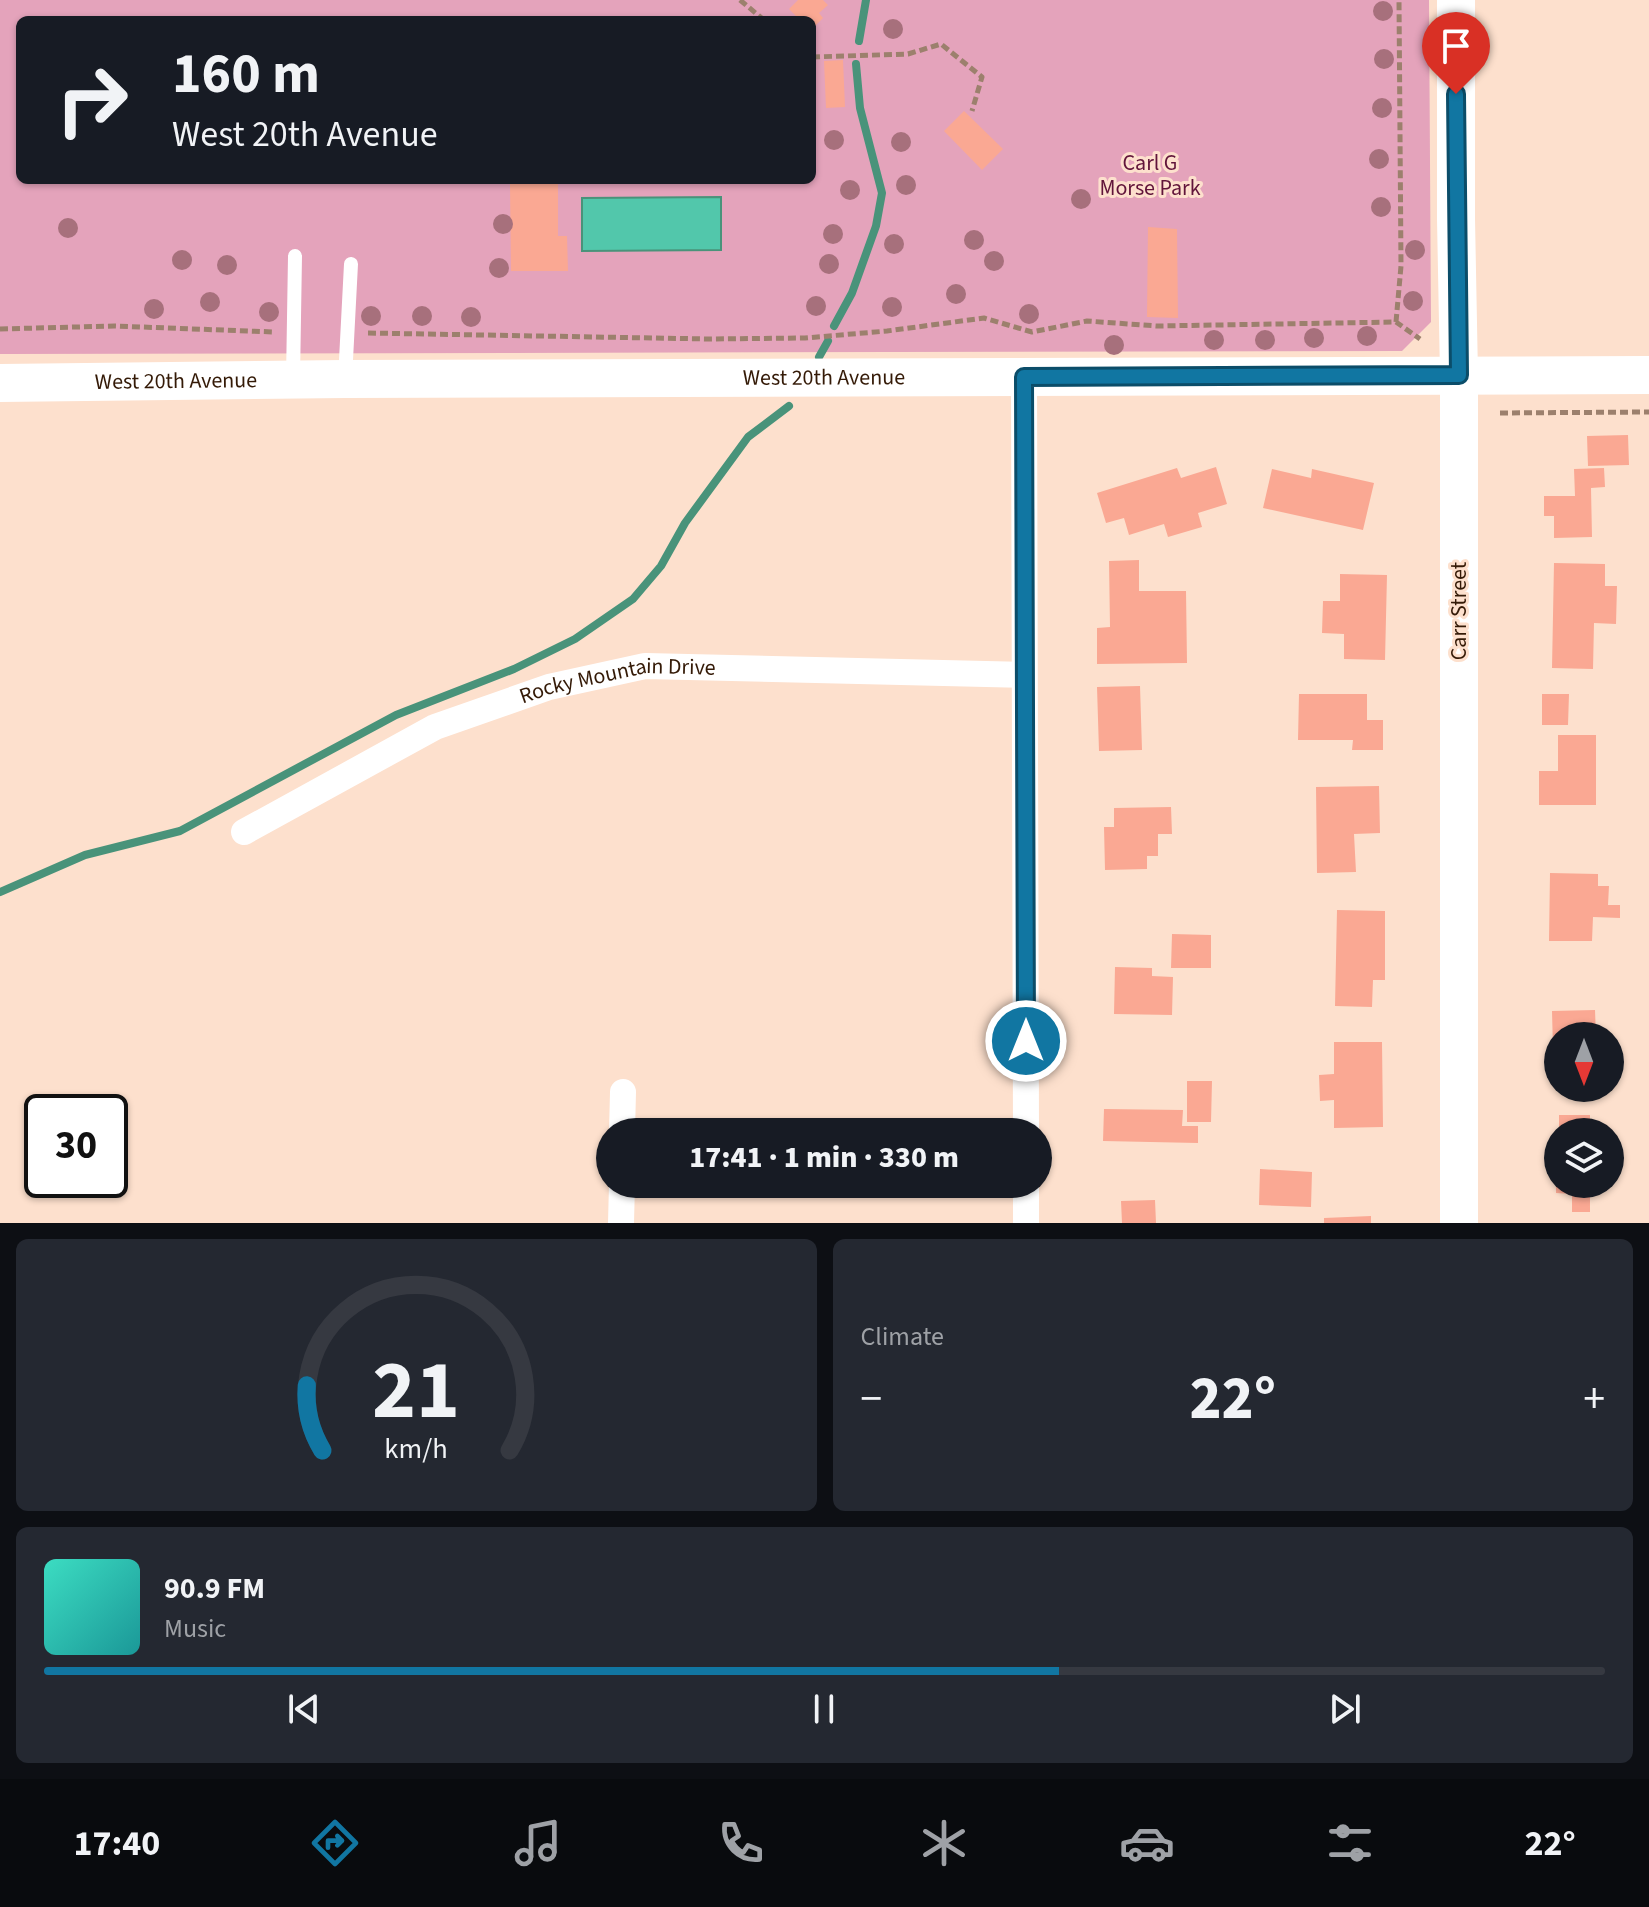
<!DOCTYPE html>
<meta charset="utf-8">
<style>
:root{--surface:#171b24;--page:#242831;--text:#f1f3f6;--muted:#9ea1a6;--line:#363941;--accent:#1176a2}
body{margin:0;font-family:"Source Sans 3",sans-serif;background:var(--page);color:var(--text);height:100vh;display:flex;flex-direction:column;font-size:30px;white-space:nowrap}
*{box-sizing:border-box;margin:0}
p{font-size:26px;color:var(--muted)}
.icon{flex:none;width:44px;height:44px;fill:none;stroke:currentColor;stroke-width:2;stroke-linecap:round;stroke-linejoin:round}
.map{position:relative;height:1223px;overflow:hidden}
.details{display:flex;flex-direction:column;gap:16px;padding:16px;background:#0d0f14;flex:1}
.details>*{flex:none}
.top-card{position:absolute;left:16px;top:16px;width:800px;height:168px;border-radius:12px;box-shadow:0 2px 6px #0004;background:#171b24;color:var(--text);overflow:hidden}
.needle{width:52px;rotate:180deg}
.tools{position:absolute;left:1544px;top:1022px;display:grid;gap:16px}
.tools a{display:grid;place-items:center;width:80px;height:80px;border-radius:50%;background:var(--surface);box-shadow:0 2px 6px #0004;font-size:40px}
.speed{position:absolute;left:24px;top:1094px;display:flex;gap:16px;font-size:40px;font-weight:700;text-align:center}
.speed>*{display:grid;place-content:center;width:104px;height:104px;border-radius:50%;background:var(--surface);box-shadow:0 2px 6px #0004;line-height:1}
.speed .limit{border:4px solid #111;border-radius:12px;background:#fff;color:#111}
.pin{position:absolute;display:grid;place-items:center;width:68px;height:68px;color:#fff;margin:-82px -34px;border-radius:50% 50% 50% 0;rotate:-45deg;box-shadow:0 0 8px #0007}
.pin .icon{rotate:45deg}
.me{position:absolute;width:88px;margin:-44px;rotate:0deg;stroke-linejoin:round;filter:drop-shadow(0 0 6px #0008)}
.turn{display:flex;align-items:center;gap:28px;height:168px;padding:0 24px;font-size:36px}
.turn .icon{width:104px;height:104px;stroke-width:2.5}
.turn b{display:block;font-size:56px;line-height:68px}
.big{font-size:60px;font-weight:800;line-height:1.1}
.details .tile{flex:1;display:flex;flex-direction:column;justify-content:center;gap:12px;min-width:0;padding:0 28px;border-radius:12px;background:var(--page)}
.details .dial{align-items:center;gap:0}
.dial svg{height:208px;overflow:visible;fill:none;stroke:var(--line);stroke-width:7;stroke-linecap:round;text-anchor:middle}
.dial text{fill:var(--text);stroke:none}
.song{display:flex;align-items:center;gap:24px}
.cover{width:96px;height:96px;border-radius:12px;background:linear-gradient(135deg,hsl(170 70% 55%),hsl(180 70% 35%))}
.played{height:8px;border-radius:4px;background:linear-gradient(90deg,var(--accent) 65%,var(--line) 65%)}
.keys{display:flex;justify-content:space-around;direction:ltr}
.heat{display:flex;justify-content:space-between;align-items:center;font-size:44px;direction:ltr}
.details .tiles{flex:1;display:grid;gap:16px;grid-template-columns:1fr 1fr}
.tile:last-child{grid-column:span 2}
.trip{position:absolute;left:596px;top:1118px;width:456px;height:80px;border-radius:40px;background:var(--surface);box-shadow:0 2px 6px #0004;font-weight:800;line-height:80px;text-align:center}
.tabs{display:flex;height:128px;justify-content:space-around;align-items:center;background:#090b0e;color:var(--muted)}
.tabs .icon{width:56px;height:56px}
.tabs .active{color:var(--accent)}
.tabs b{font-size:36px;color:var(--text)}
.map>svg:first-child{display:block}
.green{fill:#e4a3bb;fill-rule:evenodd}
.water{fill:#52c7ab;stroke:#49937a;stroke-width:2}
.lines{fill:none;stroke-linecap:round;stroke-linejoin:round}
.stream{stroke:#49937a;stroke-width:8}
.building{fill:#faa893}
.path{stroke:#9c806d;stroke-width:5;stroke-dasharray:8 4;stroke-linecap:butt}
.lane{stroke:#fff;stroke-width:14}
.street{stroke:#fff;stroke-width:26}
.secondary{stroke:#fff;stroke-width:38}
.tree{fill:#a7707c}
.route-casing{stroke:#0b4d69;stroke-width:20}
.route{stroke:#1176a2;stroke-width:14}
.labels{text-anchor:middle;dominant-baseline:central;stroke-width:6;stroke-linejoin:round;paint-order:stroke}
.park-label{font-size:22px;fill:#61143a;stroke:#fde0cd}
.street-label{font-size:22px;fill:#341a07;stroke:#fde0cd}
</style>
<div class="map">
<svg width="1649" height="1223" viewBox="0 0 1649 1223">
<rect width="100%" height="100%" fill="#fde0cd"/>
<path class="green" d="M0 0H1429L1431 322 1402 351 0 354ZM20 20H812V180H20Z"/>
<path class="water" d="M721 197V250L582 251V198Z"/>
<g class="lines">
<path class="stream" d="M859 41 866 0
M834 326 852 293 876 226 882 193 860 108 856 64
M819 357 828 341
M0 892 85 855 180 831 396 715 514 669 575 639 633 599 661 566 685 523 748 437 789 406"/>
</g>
<path class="building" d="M798 0H823L828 5 819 13 823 18 812 29V20H800L789 9Z
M843 60 845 107 826 108 824 61Z
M964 111 1003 149 982 170 944 131Z
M510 184H558V236H567L568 271H511Z
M1148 227 1177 229 1178 318 1147 317Z
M1628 435 1629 465 1588 466 1587 436Z
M1216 467 1227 504 1198 513 1202 527 1168 537 1164 524 1129 535 1124 518 1106 523 1097 493 1177 468 1181 478Z
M1604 468 1605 487 1591 488 1592 537 1554 538V516H1544V496H1575L1574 469Z
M1272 469 1311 478 1312 469 1374 483 1363 530 1263 508Z
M1139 560V591H1186L1187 663 1097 664V628L1110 627 1109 561Z
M1554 563 1605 564V586H1617L1616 624 1594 623 1593 669 1552 668Z
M1340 574 1387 575 1385 660 1344 659V634L1322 633 1323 601H1340Z
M1140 686 1142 750 1099 751 1097 687Z
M1299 694H1367V720H1383V750H1352L1353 740H1298Z
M1542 694H1569L1568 725H1542Z
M1558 735H1596V805H1539V771H1558Z
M1379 786 1380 833 1354 834 1356 872 1317 873 1316 787Z
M1171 807 1172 834H1158V856H1147V869L1105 870 1104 827H1114V808Z
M1550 873 1598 874V886H1609L1608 905H1620V918L1593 917 1592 941H1549Z
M1337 910 1385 911V980H1373L1372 1007 1335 1006Z
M1172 934 1211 935V968H1171Z
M1115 967 1152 968V976L1173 977 1172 1015 1114 1014Z
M1595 1010 1596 1036H1558V1086L1554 1087 1552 1011Z
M1334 1042H1382L1383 1127 1334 1128V1100L1320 1101 1319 1075 1334 1074Z
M1187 1081H1212L1211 1122H1187Z
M1104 1109 1183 1110 1182 1126H1198V1143L1103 1141Z
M1559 1115H1590V1132H1559Z
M1260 1169 1312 1172 1311 1207 1259 1205Z
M1556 1184H1607V1188H1590V1212H1572V1194L1556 1193Z
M1155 1200 1156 1223H1122L1121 1201Z
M1371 1216V1223H1324V1218Z"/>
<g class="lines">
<path class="path" d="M740 0 764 20
M812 57 908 54 941 44 982 77 972 111
M1396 322 1401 266 1399 0
M0 329 114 326 274 332
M368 333 710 339 805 338 887 331 984 318 1032 332 1087 321 1157 326 1396 322 1420 339
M1500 413 1649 412"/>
<path class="lane" d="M293 379 295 256
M345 379 351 264"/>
<g class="street">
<path d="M1024 377 1026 1132"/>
<path id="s1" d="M244 832 435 727 549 687 645 666 1024 675"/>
<path d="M622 1132 623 1092"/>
<path d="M1026 1184V1223"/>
<path d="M621 1223 622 1184"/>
</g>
<g class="secondary">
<path d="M1456 0V219L1459 375V1223"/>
<path id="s2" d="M0 383 345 379 1649 375"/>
</g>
</g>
<g class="tree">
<circle cx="1383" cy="11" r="10"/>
<circle cx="893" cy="29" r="10"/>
<circle cx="1384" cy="59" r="10"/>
<circle cx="1382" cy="108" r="10"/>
<circle cx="834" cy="140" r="10"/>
<circle cx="901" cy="142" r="10"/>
<circle cx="1379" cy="159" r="10"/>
<circle cx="906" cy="185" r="10"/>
<circle cx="850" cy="190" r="10"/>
<circle cx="1081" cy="199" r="10"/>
<circle cx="1381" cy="207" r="10"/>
<circle cx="503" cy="224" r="10"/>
<circle cx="68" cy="228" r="10"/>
<circle cx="833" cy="234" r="10"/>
<circle cx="974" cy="240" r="10"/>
<circle cx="894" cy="244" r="10"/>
<circle cx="1415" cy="250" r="10"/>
<circle cx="182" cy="260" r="10"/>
<circle cx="994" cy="261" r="10"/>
<circle cx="829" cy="264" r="10"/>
<circle cx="227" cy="265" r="10"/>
<circle cx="499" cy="268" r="10"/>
<circle cx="956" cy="294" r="10"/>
<circle cx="1413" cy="301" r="10"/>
<circle cx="210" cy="302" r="10"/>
<circle cx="816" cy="306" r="10"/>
<circle cx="892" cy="307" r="10"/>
<circle cx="154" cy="309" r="10"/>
<circle cx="269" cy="312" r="10"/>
<circle cx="1029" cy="314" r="10"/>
<circle cx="371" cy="316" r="10"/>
<circle cx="422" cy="316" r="10"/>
<circle cx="471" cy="317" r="10"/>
<circle cx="1367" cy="336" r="10"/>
<circle cx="1314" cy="338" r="10"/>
<circle cx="1214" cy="340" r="10"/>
<circle cx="1265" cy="340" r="10"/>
<circle cx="1114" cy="345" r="10"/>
</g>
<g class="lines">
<g class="route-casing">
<path id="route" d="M1026 1041 1024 377 1459 375 1456 94"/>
</g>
<use href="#route" class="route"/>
</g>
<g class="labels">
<g class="park-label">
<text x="1150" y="163">Carl G<tspan x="1150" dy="25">Morse Park</tspan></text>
</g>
<g class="street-label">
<text stroke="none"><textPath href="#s2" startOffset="824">West 20th Avenue</textPath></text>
<text stroke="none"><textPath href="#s2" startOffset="176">West 20th Avenue</textPath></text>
<text transform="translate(1459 611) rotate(-90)">Carr Street</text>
<text stroke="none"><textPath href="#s1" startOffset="408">Rocky Mountain Drive</textPath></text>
</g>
</g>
</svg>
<div class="tools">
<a><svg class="needle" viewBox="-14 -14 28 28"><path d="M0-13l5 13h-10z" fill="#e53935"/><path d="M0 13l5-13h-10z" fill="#9ea1a6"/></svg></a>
<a><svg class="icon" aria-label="layers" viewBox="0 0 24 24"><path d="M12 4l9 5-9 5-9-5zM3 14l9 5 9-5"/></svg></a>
</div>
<div class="speed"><div class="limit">30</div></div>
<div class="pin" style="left:1456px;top:94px;background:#d93025"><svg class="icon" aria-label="arrive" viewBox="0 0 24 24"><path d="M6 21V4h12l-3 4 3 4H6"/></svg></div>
<svg class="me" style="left:1026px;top:1041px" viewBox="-20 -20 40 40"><circle r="17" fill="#1176a2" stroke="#fff" stroke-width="3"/><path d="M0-11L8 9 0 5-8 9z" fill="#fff"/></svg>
<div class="trip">17:41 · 1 min · 330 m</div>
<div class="top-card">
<div class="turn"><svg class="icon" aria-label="right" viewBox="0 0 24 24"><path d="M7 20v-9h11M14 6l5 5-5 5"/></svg><div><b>160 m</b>West 20th Avenue</div></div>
</div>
</div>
<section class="details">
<div class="tiles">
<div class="tile dial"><svg viewBox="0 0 100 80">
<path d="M14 69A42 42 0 1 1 86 69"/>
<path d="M14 69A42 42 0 0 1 8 44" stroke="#1176a2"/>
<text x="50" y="56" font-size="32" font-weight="700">21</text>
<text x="50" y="72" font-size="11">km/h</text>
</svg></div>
<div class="tile"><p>Climate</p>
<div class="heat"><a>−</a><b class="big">22°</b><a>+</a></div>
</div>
<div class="tile">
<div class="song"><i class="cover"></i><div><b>90.9 FM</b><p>Music</p></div></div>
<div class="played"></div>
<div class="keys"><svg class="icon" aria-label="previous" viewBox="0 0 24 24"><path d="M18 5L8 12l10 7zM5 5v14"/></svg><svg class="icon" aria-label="pause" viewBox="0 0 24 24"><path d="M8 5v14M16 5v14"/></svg><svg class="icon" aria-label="next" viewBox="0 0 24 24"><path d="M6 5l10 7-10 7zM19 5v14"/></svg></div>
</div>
</div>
</section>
<nav class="tabs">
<b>17:40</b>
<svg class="icon active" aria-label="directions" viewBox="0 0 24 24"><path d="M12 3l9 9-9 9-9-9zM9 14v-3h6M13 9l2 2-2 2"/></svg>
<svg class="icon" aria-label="music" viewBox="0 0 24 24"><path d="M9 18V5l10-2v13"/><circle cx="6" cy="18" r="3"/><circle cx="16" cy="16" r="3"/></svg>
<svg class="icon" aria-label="phone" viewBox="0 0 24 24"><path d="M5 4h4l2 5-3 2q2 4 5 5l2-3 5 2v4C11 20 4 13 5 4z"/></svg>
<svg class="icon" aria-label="climate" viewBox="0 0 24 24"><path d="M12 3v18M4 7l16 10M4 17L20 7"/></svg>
<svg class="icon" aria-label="car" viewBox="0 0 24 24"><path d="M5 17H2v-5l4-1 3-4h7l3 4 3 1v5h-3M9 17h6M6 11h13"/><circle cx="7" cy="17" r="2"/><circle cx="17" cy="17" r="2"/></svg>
<svg class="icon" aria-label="filters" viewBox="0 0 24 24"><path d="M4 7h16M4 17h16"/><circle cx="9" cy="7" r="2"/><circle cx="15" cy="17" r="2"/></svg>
<b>22°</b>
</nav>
